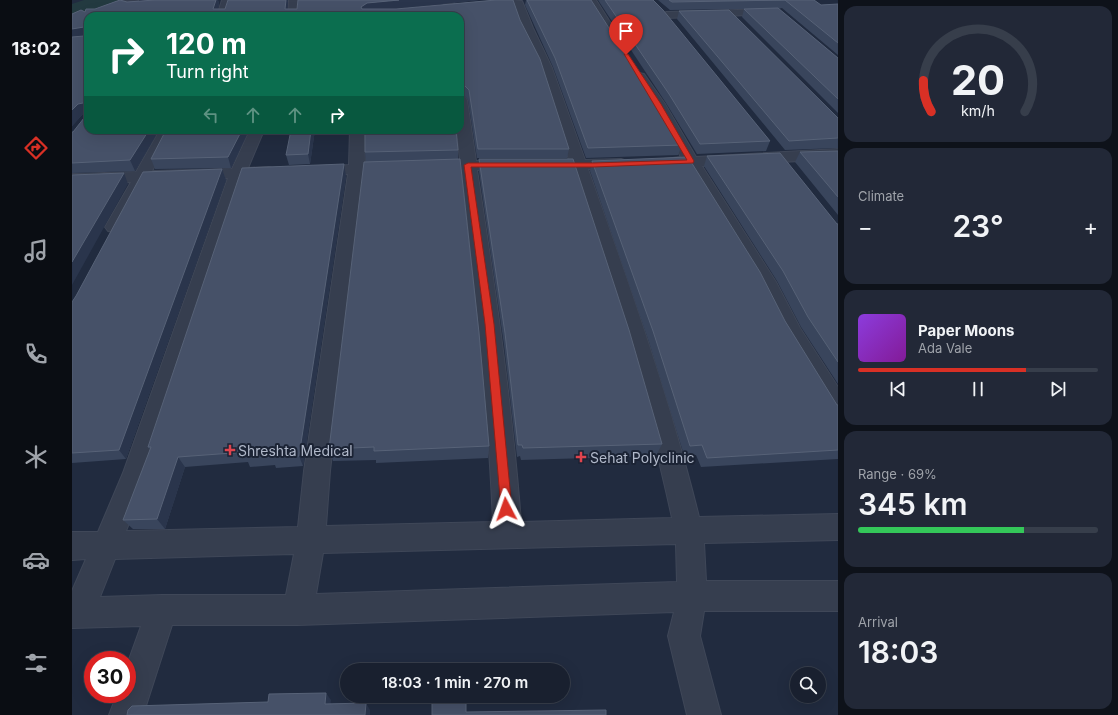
<!DOCTYPE html>
<meta charset="utf-8">
<style>
:root{--surface:#19202f;--page:#222837;--text:#f1f3f6;--muted:#9fa3aa;--line:#373e4b;--accent:#d93025}
body{margin:0;font-family:Inter,sans-serif;background:var(--page);color:var(--text);height:100vh;display:flex;flex-direction:column;font-size:15px;white-space:nowrap}
*{box-sizing:border-box;margin:0}
p{font-size:13px;color:var(--muted)}
.icon{flex:none;width:22px;height:22px;fill:none;stroke:currentColor;stroke-width:2;stroke-linecap:round;stroke-linejoin:round}
.map{position:relative;flex:1;overflow:hidden}
.side{display:flex;flex-direction:column;gap:6px;padding:6px;background:#0e121a;width:280px}
.side>*{flex:none}
.guide{position:absolute;left:12px;top:12px;width:380px;height:122px;border-radius:12px;box-shadow:0 4px 16px #0002,0 0 0 1px var(--line);background:#0b6e4f;color:#fff;overflow:hidden}
.tools{position:absolute;left:718px;top:667px;display:grid;gap:8px}
.tools a{display:grid;place-items:center;width:36px;height:36px;border-radius:50%;background:var(--surface);box-shadow:0 4px 16px #0002,0 0 0 1px var(--line);font-size:20px}
.speed{position:absolute;left:12px;top:651px;display:flex;gap:8px;font-size:20px;font-weight:700;text-align:center}
.speed>*{display:grid;place-content:center;width:52px;height:52px;border-radius:50%;background:var(--surface);box-shadow:0 4px 16px #0002,0 0 0 1px var(--line);line-height:1}
.speed .limit{border:6px solid #d22;background:#fff;color:#111}
.pin{position:absolute;display:grid;place-items:center;width:34px;height:34px;color:#fff;margin:-41px -17px;border-radius:50% 50% 50% 0;rotate:-45deg;box-shadow:0 0 4px #0007}
.pin .icon{rotate:45deg}
.me{position:absolute;width:44px;margin:-22px;rotate:356deg;stroke-linejoin:round;filter:drop-shadow(0 0 3px #0008)}
.turn{display:flex;align-items:center;gap:14px;height:84px;padding:0 16px;font-size:18px}
.turn .icon{width:52px;height:52px;stroke-width:2.5}
.turn b{display:block;font-size:28px;line-height:34px}
.lanes{display:flex;align-items:center;height:38px;padding:0 16px;background:#0003;justify-content:center;gap:20px;direction:ltr}
.lanes .off{opacity:.35}
.big{font-size:30px;font-weight:600;line-height:1.1}
.side .widget{flex:1;display:flex;flex-direction:column;justify-content:center;gap:6px;min-width:0;padding:0 14px;border-radius:12px;background:var(--page)}
.side .dial{align-items:center;gap:0}
.dial svg{height:104px;overflow:visible;fill:none;stroke:var(--line);stroke-width:7;stroke-linecap:round;text-anchor:middle}
.dial text{fill:var(--text);stroke:none}
.song{display:flex;align-items:center;gap:12px}
.cover{width:48px;height:48px;border-radius:6px;background:linear-gradient(135deg,hsl(270 70% 55%),hsl(290 70% 35%))}
.played{height:4px;border-radius:2px;background:linear-gradient(90deg,var(--accent) 70%,var(--line) 70%)}
.keys{display:flex;justify-content:space-around;direction:ltr}
.heat{display:flex;justify-content:space-between;align-items:center;font-size:22px;direction:ltr}
.charge{height:6px;border-radius:3px;background:linear-gradient(90deg,#34c759 69%,var(--line) 0)}
.trip{position:absolute;left:268px;top:663px;width:230px;height:40px;border-radius:20px;background:var(--surface);box-shadow:0 4px 16px #0002,0 0 0 1px var(--line);font-weight:600;line-height:40px;text-align:center}
main{display:flex;flex:1;min-height:0}
.tab-bar{display:flex;flex-direction:column;width:72px;justify-content:space-around;align-items:center;background:#0a0d13;color:var(--muted)}
.tab-bar .icon{width:28px;height:28px}
.tab-bar .on{color:var(--accent)}
.tab-bar b{font-size:18px;color:var(--text)}
.map>svg:first-child{display:block}
.green{fill:#233a40}
.lines{fill:none;stroke-linecap:round;stroke-linejoin:round}
.minor-casing{stroke:#3f4758;stroke-width:2}
.minor{fill:#363e4f;fill-rule:evenodd}
.wall{fill:#39455c}
.shaded-wall{fill:#2a354c}
.building{fill:#465168;stroke:#576277}
.route{fill:#d93025;stroke:#8d1f18}
.health-dot{fill:#e0444e;stroke:#1b2334;stroke-width:1.5}
.labels{text-anchor:middle;dominant-baseline:central;stroke-width:4;stroke-linejoin:round;paint-order:stroke}
.poi-label{font-size:14px;fill:#b1b9ca;stroke:#1b2334;text-anchor:start}
</style>
<main>
<nav class="tab-bar">
<b>18:02</b>
<svg class="icon on" aria-label="directions" viewBox="0 0 24 24"><path d="M12 3l9 9-9 9-9-9zM9 14v-3h6M13 9l2 2-2 2"/></svg>
<svg class="icon" aria-label="music" viewBox="0 0 24 24"><path d="M9 18V5l10-2v13"/><circle cx="6" cy="18" r="3"/><circle cx="16" cy="16" r="3"/></svg>
<svg class="icon" aria-label="phone" viewBox="0 0 24 24"><path d="M5 4h4l2 5-3 2q2 4 5 5l2-3 5 2v4C11 20 4 13 5 4z"/></svg>
<svg class="icon" aria-label="climate" viewBox="0 0 24 24"><path d="M12 3v18M4 7l16 10M4 17L20 7"/></svg>
<svg class="icon" aria-label="car" viewBox="0 0 24 24"><path d="M5 17H2v-5l4-1 3-4h7l3 4 3 1v5h-3M9 17h6M6 11h13"/><circle cx="7" cy="17" r="2"/><circle cx="17" cy="17" r="2"/></svg>
<svg class="icon" aria-label="filters" viewBox="0 0 24 24"><path d="M4 7h16M4 17h16"/><circle cx="9" cy="7" r="2"/><circle cx="15" cy="17" r="2"/></svg>
</nav>
<div class="map">
<svg width="766" height="715" viewBox="0 0 766 715">
<rect width="100%" height="100%" fill="#212b3f"/>
<path class="green" d="M12 0H61L0 22V4Z"/>
<g class="lines">
<g class="minor-casing">
<path id="minor" d="M51 0H66L65 2 26 16H16V19L11 16 12 14Z
M150 0H160L155 16H145Z
M217 0H227L226 16H216Z
M372 0H382L383 16H373Z
M441 0 450 1 461 28 480 68 513 160 549 159 555 161 557 164 555 167 516 169C557 284 598 399 627 517L766 514V540L632 543 634 581H766V611H632L628 636 649 715H615L596 636 602 612 226 625H100L71 715H37L45 694H55V665L69 626 0 628V591L14 559 0 560V532H26L51 473 156 178 75 181 51 227 48 231 42 232 36 231 33 227 59 182 0 184V174L64 172 88 130H102L80 171 160 169 178 130H192L176 168 197 167 203 169 205 172 203 175 172 178 77 473 54 531 226 527 232 471 276 174 244 176 238 174 236 171 238 168 277 165 278 130H292L293 164 321 163 327 165 329 168 327 171 292 174 258 471 254 526 421 522C416 404 403 287 390 170L359 171 353 169 351 166 353 163 388 161 385 130H388V96L393 97 395 100 404 161 437 160 443 162 445 165 443 168 405 170C423 287 440 404 449 522L600 518C575 400 537 284 500 169L473 170 467 168 465 165 467 162 497 160 468 68 449 28ZM604 544 605 582 244 594 251 553ZM222 554 214 595H90L28 597 43 559Z
M514 0H524L543 30 541 32H533Z
M702 9 706 10 707 12 706 14 594 18 589 15 594 12Z
M567 73 572 74 593 104 624 157 766 149V159L630 166 704 282 728 328 766 387V417L758 414 708 331 684 282 614 166 589 168 583 166 581 163 583 160 609 157 579 104 561 77 562 74Z"/>
</g>
<use href="#minor" class="minor"/>
</g>
<path class="wall" d="M48 0 55 2 83 0H146L147 4 146 9H153L156 0H216L215 9H225L226 0H407L319 9H324L424 0H441L448 20 468 59 497 149 495 158H405L396 100 393 96 388 95V16H16V130H87L63 171 0 173V132H1L12 118V113L11 114 0 126V14L9 10 13 12 14 9H23Z
M454 0H519L610 145 606 155 514 158 481 67 453 5Z
M526 0H581L698 141 694 151 625 154 594 103Z
M586 0H742L749 5 766 4V55L710 8 706 9 766 58V113L670 17 672 9 598 10Z
M607 11 766 118V148L713 150 605 19Z
M94 130H177L159 168 83 169 79 159Z
M243 130 238 164 217 165 214 155Z
M386 150V159L417 446 416 458 304 463V460L261 461 257 449 294 161 293 152Z
M766 151V215L723 162 728 152Z
M635 156 766 224V384L729 327 705 281 632 166Z
M407 159 590 444 584 456 449 460 448 456 445 457 432 345 407 172Z
M520 161 713 321 765 405H766V459L629 467 624 455H612L577 342 518 171Z
M150 169 154 180 54 459 0 463V302Z
M274 176 231 466 204 468 203 465 178 467 176 462 113 467 93 529H61L51 520 78 450 76 447Z"/>
<path class="shaded-wall" d="M144 0H146L147 4 144 16 141 9Z
M214 0H216L215 16 213 9Z
M327 0H407L296 12 290 16 289 7 295 3Z
M12 27 16 36 0 38V29Z
M11 103 16 113 11 114 0 126V110L6 104Z
M77 130H87L63 171 58 160Z
M170 130H177L159 168 156 157Z
M239 130H243L238 164 236 154Z
M272 164 274 176 231 466 227 456Z
M150 169 154 180 54 459 47 450Z
M52 173 56 184 0 285V262Z
M106 457 113 467 93 529 85 519Z
M254 693 259 700 258 711 253 704Z
M294 703 298 710V715H293Z"/>
<path class="building" d="M48 0 55 2 83 0H144L141 9H153L156 0H214L213 9H225L226 0H327L295 3 289 7 290 9H324L424 0H441L448 20 468 59 497 149H406L397 90 393 86 388 85V16H16V130H77L58 160 0 163V132H1L12 118 13 104 11 103 6 104 0 110V37L12 36 14 34V28L12 27 0 29V14L9 10 13 12 14 9H23Z
M455 0H519L580 95 610 145 516 148 483 58Z
M533 0H581L591 10 698 141 628 144 597 94Z
M597 0H742L749 5 766 4V43L713 0 600 2Z
M706 8 766 58V99L672 9Z
M657 10 765 117 766 118V138L717 141 607 11Z
M94 130H170L156 157 79 159Z
M219 130H239L236 154 214 155Z
M293 130H384L386 150 293 152Z
M766 151V197L728 152Z
M708 153 765 224H766V362L736 317 711 271 635 156Z
M616 157 688 272 713 321 765 405H766V450L635 458 630 445 618 446 581 331 520 161Z
M388 159 407 333 417 446 302 451V447L257 449 292 162Z
M407 159H501L557 330 590 444 451 448 450 445H446L433 333Z
M272 164 227 456 199 457V455L173 456 174 452 106 457 85 519 51 520 79 447H76L170 168Z
M150 169 47 450 0 453V302L4 296 71 172Z
M52 173 0 262V175Z
M254 693 253 704 294 703 293 715H55L56 710 60 706 196 702 197 694Z
M360 703H394V712L534 710V715H360Z"/>
<path class="route" d="M552 54H556L589 104 622 161 621 163 522 167H399L422 324 440 509 438 513 434 514 430 513 429 509 413 324 392 165 396 163H522L615 160Z"/>
<g class="health-dot">
<path d="M156 444h4v4h4v4h-4v4h-4v-4h-4v-4h4z"/>
<path d="M507 451h4v4h4v4h-4v4h-4v-4h-4v-4h4z"/>
</g>
<g class="labels">
<g class="poi-label">
<text x="166" y="450">Shreshta Medical</text>
<text x="518" y="457">Sehat Polyclinic</text>
</g>
</g>
</svg>
<div class="tools">
<a><svg class="icon" aria-label="search" viewBox="0 0 24 24"><circle cx="10" cy="10" r="6"/><path d="M15 15l6 6"/></svg></a>
</div>
<div class="speed"><div class="limit">30</div></div>
<div class="pin" style="left:554px;top:55px;background:#d93025"><svg class="icon" aria-label="arrive" viewBox="0 0 24 24"><path d="M6 21V4h12l-3 4 3 4H6"/></svg></div>
<svg class="me" style="left:434px;top:509px" viewBox="-20 -20 40 40"><path d="M0-17L14 15 0 8-14 15z" fill="#d93025" stroke="#fff" stroke-width="4"/></svg>
<div class="trip">18:03 · 1 min · 270 m</div>
<div class="guide">
<div class="turn"><svg class="icon" aria-label="right" viewBox="0 0 24 24"><path d="M7 20v-9h11M14 6l5 5-5 5"/></svg><div><b>120 m</b>Turn right</div></div>
<div class="lanes"><svg class="icon off" aria-label="left" viewBox="0 0 24 24"><path d="M17 20v-9H6M10 6l-5 5 5 5"/></svg><svg class="icon off" aria-label="ahead" viewBox="0 0 24 24"><path d="M12 20V5M6 11l6-6 6 6"/></svg><svg class="icon off" aria-label="ahead" viewBox="0 0 24 24"><path d="M12 20V5M6 11l6-6 6 6"/></svg><svg class="icon" aria-label="right" viewBox="0 0 24 24"><path d="M7 20v-9h11M14 6l5 5-5 5"/></svg></div>
</div>
</div>
<section class="side">
<div class="widget dial"><svg viewBox="0 0 100 80">
<path d="M14 69A42 42 0 1 1 86 69"/>
<path d="M14 69A42 42 0 0 1 8 45" stroke="#d93025"/>
<text x="50" y="56" font-size="32" font-weight="700">20</text>
<text x="50" y="72" font-size="11">km/h</text>
</svg></div>
<div class="widget"><p>Climate</p>
<div class="heat"><a>−</a><b class="big">23°</b><a>+</a></div>
</div>
<div class="widget">
<div class="song"><i class="cover"></i><div><b>Paper Moons</b><p>Ada Vale</p></div></div>
<div class="played"></div>
<div class="keys"><svg class="icon" aria-label="previous" viewBox="0 0 24 24"><path d="M18 5L8 12l10 7zM5 5v14"/></svg><svg class="icon" aria-label="pause" viewBox="0 0 24 24"><path d="M8 5v14M16 5v14"/></svg><svg class="icon" aria-label="next" viewBox="0 0 24 24"><path d="M6 5l10 7-10 7zM19 5v14"/></svg></div>
</div>
<div class="widget"><p>Range · 69%</p><b class="big">345 km</b><div class="charge"></div></div>
<div class="widget"><p>Arrival</p><b class="big">18:03</b></div>
</section>
</main>
